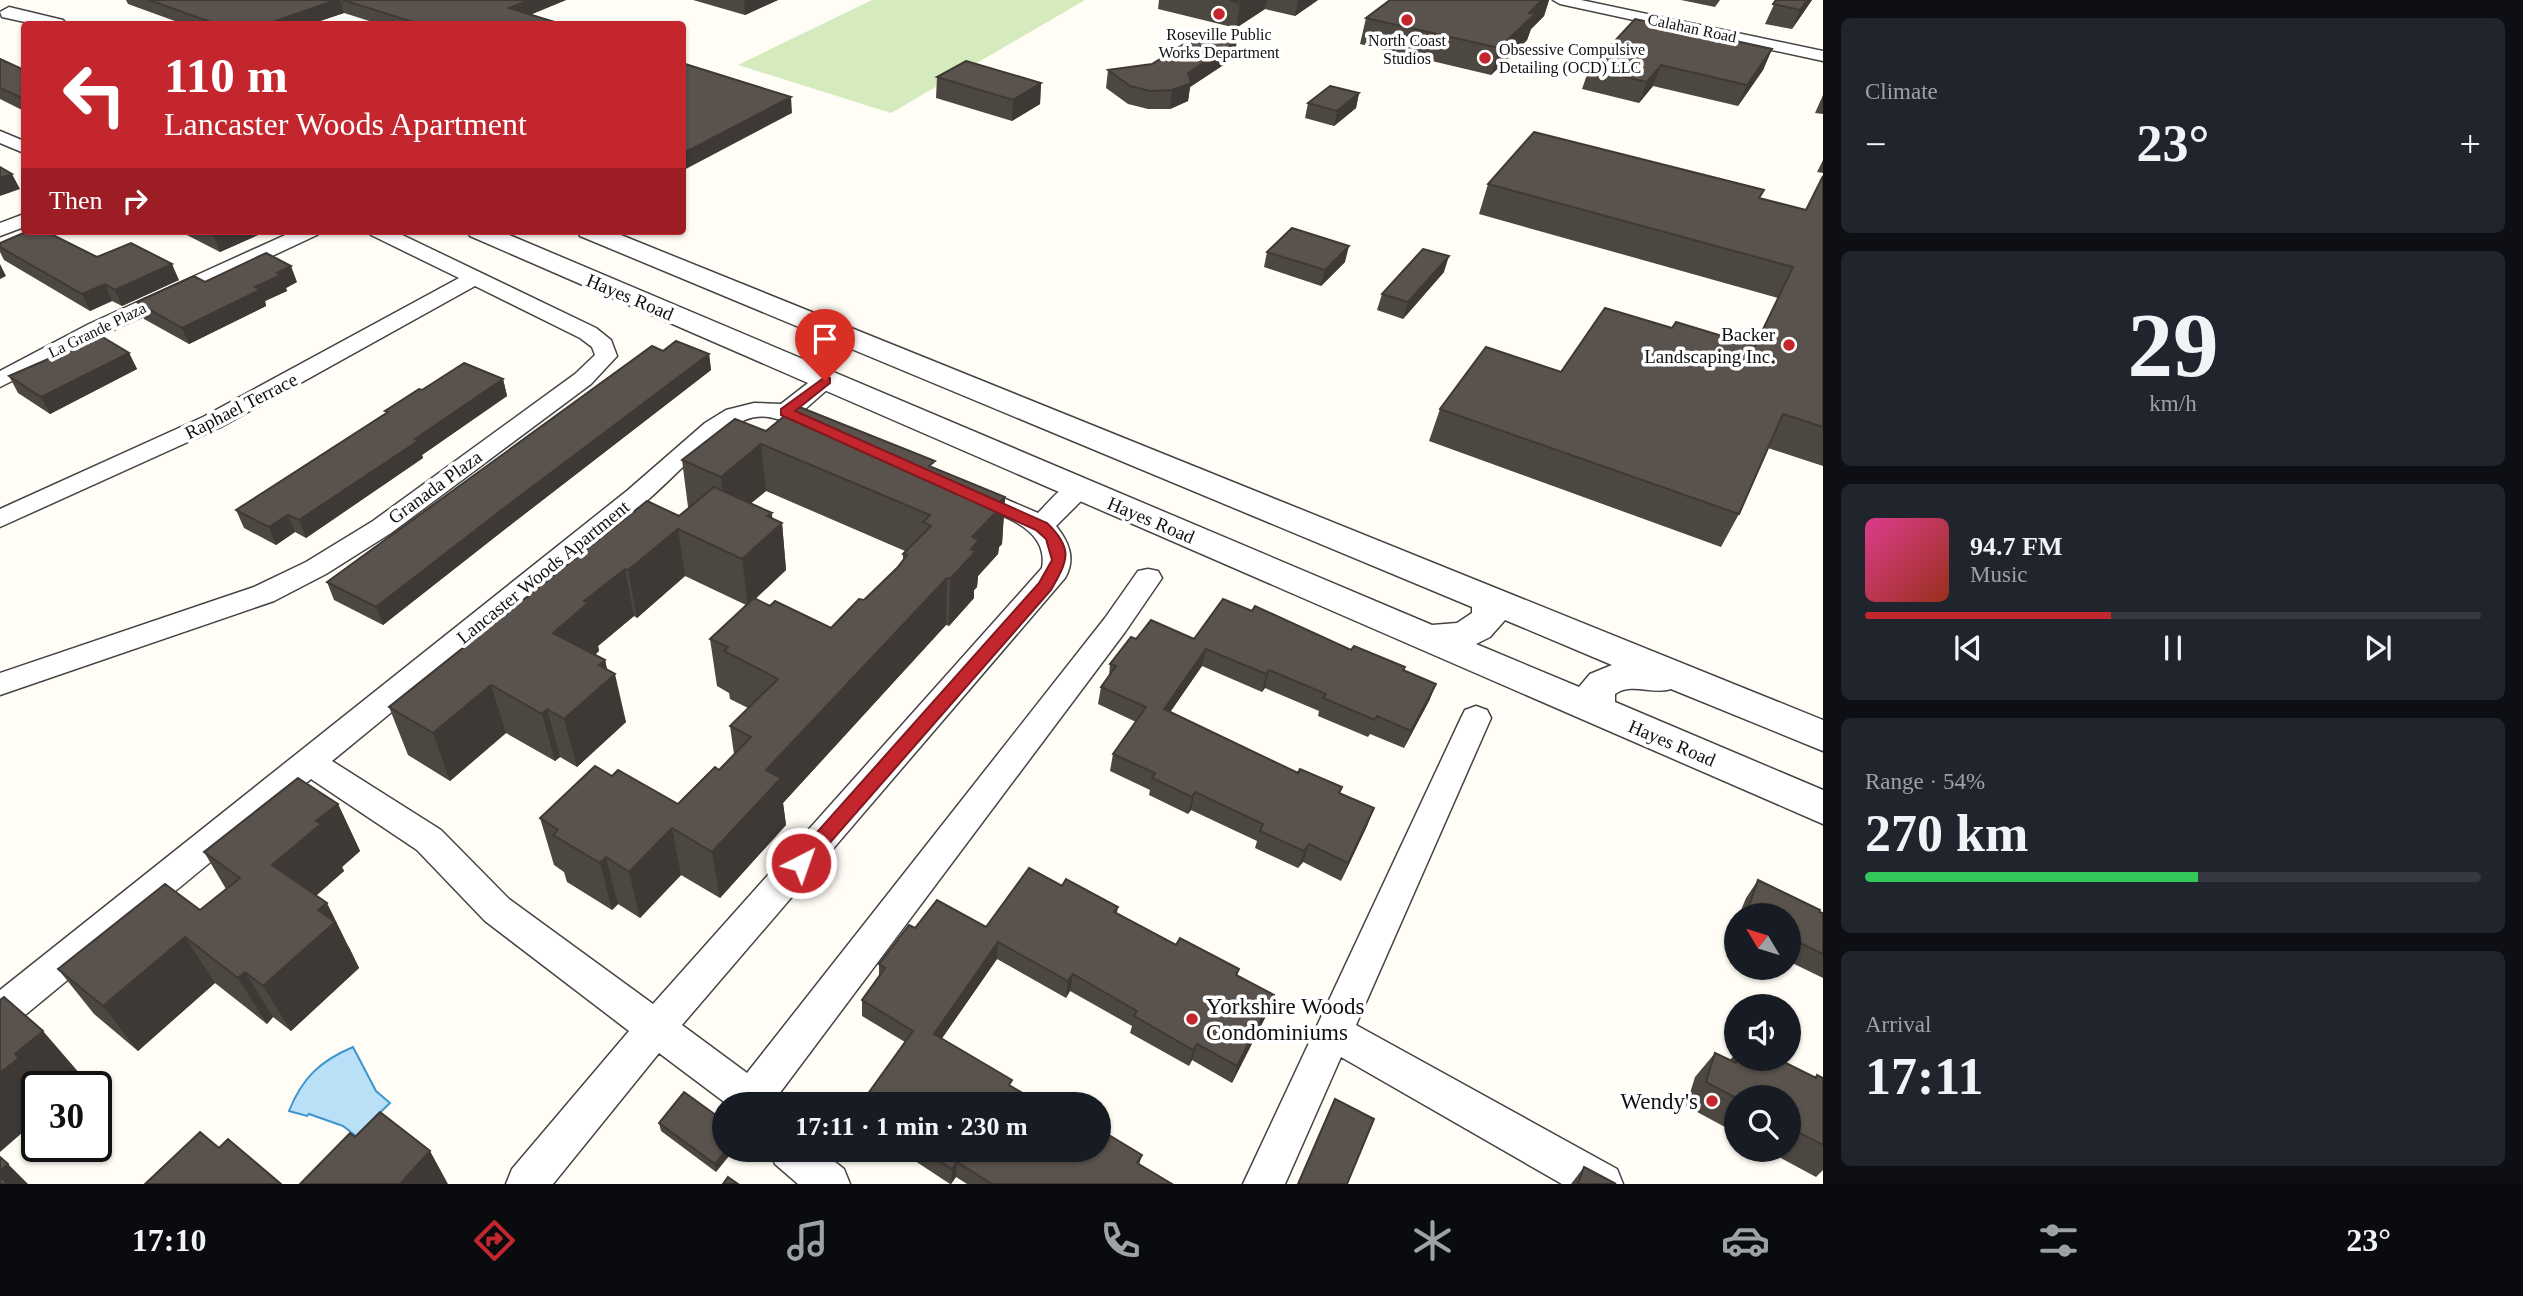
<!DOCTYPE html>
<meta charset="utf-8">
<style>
:root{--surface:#171b24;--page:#20242c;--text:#f1f3f6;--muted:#9ea1a6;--line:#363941;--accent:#c4262e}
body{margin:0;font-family:"Times New Roman",serif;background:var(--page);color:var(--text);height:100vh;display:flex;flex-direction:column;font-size:26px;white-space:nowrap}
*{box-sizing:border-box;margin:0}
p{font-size:23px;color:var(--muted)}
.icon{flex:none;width:38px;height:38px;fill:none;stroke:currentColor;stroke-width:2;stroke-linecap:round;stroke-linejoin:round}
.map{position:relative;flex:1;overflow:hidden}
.side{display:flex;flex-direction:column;gap:18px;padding:18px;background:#0d0f14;width:700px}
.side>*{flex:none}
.top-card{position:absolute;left:21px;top:21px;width:665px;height:214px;border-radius:7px;box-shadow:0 2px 5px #0004;background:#c4262e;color:#fff;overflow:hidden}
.needle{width:46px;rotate:308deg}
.controls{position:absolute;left:1724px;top:903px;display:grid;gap:14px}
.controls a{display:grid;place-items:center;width:77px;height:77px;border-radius:50%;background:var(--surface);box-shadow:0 2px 5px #0004;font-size:35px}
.speed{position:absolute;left:21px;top:1071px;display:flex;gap:14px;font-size:35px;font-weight:700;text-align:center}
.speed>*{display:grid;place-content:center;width:91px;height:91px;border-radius:50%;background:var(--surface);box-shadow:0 2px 5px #0004;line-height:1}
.speed .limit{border:4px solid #111;border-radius:10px;background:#fff;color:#111}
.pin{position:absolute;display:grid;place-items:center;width:60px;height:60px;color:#fff;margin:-72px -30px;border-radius:50% 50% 50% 0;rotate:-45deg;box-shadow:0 0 7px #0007}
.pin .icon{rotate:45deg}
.me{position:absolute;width:77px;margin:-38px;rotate:41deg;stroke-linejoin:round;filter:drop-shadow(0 0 5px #0008)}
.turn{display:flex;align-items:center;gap:24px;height:147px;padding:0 28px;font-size:32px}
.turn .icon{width:91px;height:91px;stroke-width:2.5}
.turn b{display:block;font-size:49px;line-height:60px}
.then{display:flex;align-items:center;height:66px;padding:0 28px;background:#0003;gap:14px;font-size:26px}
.big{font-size:52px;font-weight:600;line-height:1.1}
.side .card{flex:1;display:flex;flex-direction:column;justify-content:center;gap:10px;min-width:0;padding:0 24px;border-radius:10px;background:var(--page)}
.side .dial{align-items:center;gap:0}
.dial b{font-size:91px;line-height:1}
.song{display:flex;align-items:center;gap:21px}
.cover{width:84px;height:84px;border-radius:10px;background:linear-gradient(135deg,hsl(330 70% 55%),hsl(10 70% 35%))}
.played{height:7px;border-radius:4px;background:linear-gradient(90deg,var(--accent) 40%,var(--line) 40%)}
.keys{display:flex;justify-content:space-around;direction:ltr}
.heat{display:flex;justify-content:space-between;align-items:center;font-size:38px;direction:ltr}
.charge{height:10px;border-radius:5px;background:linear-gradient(90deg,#34c759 54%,var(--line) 0)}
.trip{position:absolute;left:712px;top:1092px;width:399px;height:70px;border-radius:35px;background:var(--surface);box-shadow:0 2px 5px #0004;font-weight:600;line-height:70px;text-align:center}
.tab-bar{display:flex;height:112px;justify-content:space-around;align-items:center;background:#090b0e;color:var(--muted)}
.tab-bar .icon{width:49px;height:49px}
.tab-bar .on{color:var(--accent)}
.tab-bar b{font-size:32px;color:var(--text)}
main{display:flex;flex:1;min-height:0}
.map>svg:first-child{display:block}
.green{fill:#d5ebbd}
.water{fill:#b9e0f7;stroke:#3f96cf;stroke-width:2}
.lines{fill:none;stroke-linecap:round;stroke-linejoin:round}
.minor-casing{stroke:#444;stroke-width:3}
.tertiary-casing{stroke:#444;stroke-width:3}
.minor{fill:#fff;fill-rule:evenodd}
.tertiary{fill:#fff;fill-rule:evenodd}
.wall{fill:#4d4742;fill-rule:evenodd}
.shaded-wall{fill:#3f3936}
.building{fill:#5a524d;stroke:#3f3936;stroke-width:2}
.route{fill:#c4262e;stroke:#7f191e;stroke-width:2}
.poi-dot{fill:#c4262e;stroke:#fff;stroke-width:2.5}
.labels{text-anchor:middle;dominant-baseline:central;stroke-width:7;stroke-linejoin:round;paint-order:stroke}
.far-street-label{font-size:16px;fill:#111;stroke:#fff}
.far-poi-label{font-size:16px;fill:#111;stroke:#fff}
.street-label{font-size:19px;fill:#111;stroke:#fff}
.poi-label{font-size:19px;fill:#111;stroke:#fff;text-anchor:end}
.near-poi-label{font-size:23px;fill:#111;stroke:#fff;text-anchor:start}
</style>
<main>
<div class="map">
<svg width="1823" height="1184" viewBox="0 0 1823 1184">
<rect width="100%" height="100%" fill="#fffdf5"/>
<path class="green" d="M872 0H1085L891 113 738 65Z"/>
<path class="water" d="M353 1047 376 1091 390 1103 356 1136 343 1126 309 1114 307 1116 289 1111C302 1078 320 1061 353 1047Z"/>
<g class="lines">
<g class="minor-casing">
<path id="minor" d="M1553 0H1581L1823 51V61L1560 4Z
M0 131 24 141V153L0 143Z
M24 214V227L0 236V223Z
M294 231H320L317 235 105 334 0 387V371L89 324Z
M368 231H394L596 328 611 340 617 356 591 384 391 533 326 574 274 601 0 695V673L254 587 306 562 373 521 575 374 595 355 592 347 580 338 475 286 221 427 0 527V509L203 417 459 278 371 235Z
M825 374 833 376 837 381 803 411 831 423 834 428 831 433C802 440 779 406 745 420 712 433 671 481 643 504 540 590 436 676 332 761L441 830 509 899 653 1004 1042 568C1050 525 994 513 962 500L958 494 962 488 971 486 980 488 1038 513C1052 499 1066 478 1087 483L1091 489 1087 495 1056 526C1069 542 1076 559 1065 578L682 1025 747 1073 1105 618 1138 571 1148 569 1158 571 1162 578 1125 632 773 1102 774 1104H727L659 1053 553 1184H506L512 1169 629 1031 485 921 417 850 311 779 13 1025 0 1030V990L628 490 705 423 726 410 754 403 781 404 817 376Z
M1476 706 1487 710 1491 718 1356 1025 1617 1169 1623 1184H1562L1341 1057 1285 1184H1243L1461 718 1465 710Z
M769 1150H820L844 1169 850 1184H798L775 1164Z"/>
</g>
<g class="tertiary-casing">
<path id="tertiary" d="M9 7 63 20 66 24H34L2 17 0 12Z
M467 231H500L1432 625 1457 623 1472 613V607L580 236 577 231H611L1823 720V751L1671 689C1652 695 1632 682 1615 694V702L1823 790V824L470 236ZM1505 620 1612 665 1590 674 1579 687 1476 644 1490 637Z"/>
</g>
<use href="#minor" class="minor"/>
<use href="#tertiary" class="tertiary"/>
</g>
<path class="wall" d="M126 0H566L530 15 561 24H379L344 13 311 24H183L128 4Z
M693 0H778L745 15Z
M1159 0H1318L1295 16 1265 9 1236 28 1158 9Z
M1390 0H1549L1544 16 1531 29 1527 40 1491 75 1360 44 1366 18Z
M1681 0H1720L1715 7Z
M1776 0H1812L1792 29 1765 24Z
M1772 49 1763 70 1738 106 1653 86 1639 103 1582 89 1589 69Z
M1234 58 1190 87 1188 101 1170 109H1148L1128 104 1106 88 1108 70Z
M0 59 24 70V111L0 99Z
M937 77 1041 83 1040 104 1012 121 936 98Z
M1359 93 1356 108 1334 126 1305 118 1308 103Z
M1823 95V114L1815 113Z
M1823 160V173L1817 172Z
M1823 176V466L1768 448 1739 514 1721 547 1429 441 1440 409 1561 372 1672 328 1755 346 1778 298 1479 214 1488 184 1760 198 1806 210Z
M179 231H267L220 252Z
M0 243 97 257 179 280 122 306 112 301 90 311 4 260 0 252Z
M1267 252 1345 262 1321 286 1264 267Z
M1444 272 1403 319 1377 310 1382 294Z
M205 282H297L286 288 287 291 265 301 266 306 189 344 144 319 137 302Z
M663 351 709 354 711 370 513 523 383 625 334 600 327 582Z
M129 353 137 369 50 414 18 393 9 376Z
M503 379 507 396 422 455 423 458 306 538 295 532 276 545 244 528 236 510 386 414 385 411 422 390Z
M766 431 935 469 1005 497 1002 544 999 547 998 554 978 576 977 587 974 590V598L949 626 946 625 783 803 786 825 720 898 681 875 640 918 618 904 612 910 567 882 564 872 554 865 540 818 612 776 678 804 719 770 734 754 730 726 748 708 730 699 729 693 717 686 710 639 746 605 685 576 637 618 634 616 598 646 599 651 595 655 605 660 607 669 626 722 577 767 560 757 555 761 506 733 450 781 408 755 389 707 679 516 689 507H688L682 460ZM766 491 905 551 903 554V560L897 568 864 600 831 628 770 606 755 599 786 570 782 523 772 519 751 503Z
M1136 639H1194L1351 650 1405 667 1404 671 1436 684 1429 701 1404 748 1370 734 1368 737 1318 716 1319 711 1265 688 1262 692 1202 666 1170 712 1340 793 1374 808 1367 826 1341 881 1303 862 1298 868 1255 848 1257 841 1191 810 1188 814 1149 795 1150 790 1110 771 1113 754 1136 722 1098 704 1101 687 1109 676 1110 664Z
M338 804 360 851 342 867 344 871 316 896 350 949 359 968 291 1031 273 1017 267 1024 215 983 138 1051 94 1014 58 969 200 910 226 889 204 852Z
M1758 880 1823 913V978L1788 961V915H1739L1746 898Z
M1062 886 1118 907 1117 913 1176 945 1239 969 1237 975 1274 995 1268 1012 1232 1083 1192 1060 1189 1066 1130 1033 1132 1026 1070 991 1066 998 997 959 942 1038 1011 1086 1041 1104H862V1102L905 1042 862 1016V1000L879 977V964L915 928 986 927Z
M1736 924V935L1732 934Z
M1715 1053 1730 1060 1736 1053V1059H1778L1814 1077 1817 1075 1823 1078V1170L1816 1177 1766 1150H1788V1097H1736V1133L1686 1106 1695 1077Z
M724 1121 716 1172 661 1131 659 1123Z
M906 1150H1099L1142 1155 1139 1165 1172 1184H967L956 1177 951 1184H950L906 1155Z
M1584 1167 1616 1184H1571Z"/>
<path class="shaded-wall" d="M336 0H340L344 13 311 24H267Z
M529 0H566L512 22 509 8Z
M746 0H778L745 15 744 1Z
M1244 0H1267L1265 9 1236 28 1240 3Z
M1298 0H1318L1295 16Z
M1542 0H1549L1544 16 1531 29 1527 40 1491 75 1499 48 1529 13Z
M1807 0H1812L1792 29 1800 10Z
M1237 41 1234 58 1190 87 1188 101 1170 109 1172 90 1188 73Z
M1772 49 1763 70 1738 106 1747 85Z
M1661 65 1653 86 1639 103 1647 82Z
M1041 83 1040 104 1012 121 1013 100Z
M1359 93 1356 108 1334 126 1337 111Z
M791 97 792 113 682 171V154Z
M12 174 20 189 0 196V178Z
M226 231H267L220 252 214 236Z
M1349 246 1345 262 1321 286 1325 270Z
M1449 256 1444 272 1403 319 1408 302Z
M0 264 6 276 0 279Z
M172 264 179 280 122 306 115 290Z
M291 266 297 282 286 288 287 291 265 301 266 306 189 344 182 328 277 273Z
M105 284 112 301 90 311 82 294Z
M129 353 137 369 50 414 41 397Z
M709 354 711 370 513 523 383 625 376 607 508 505Z
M503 379 507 396 422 455 423 458 306 538 299 520Z
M761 444 766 491 726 524 721 477Z
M1005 497 1002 544 999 547 998 554 978 576 977 587 974 590V598L949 626 950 579 972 537Z
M772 513 773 531 782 523 786 570 748 606 742 559 767 516Z
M288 515 295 532 276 545 269 527Z
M678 529 685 576 637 618 628 570Z
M625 569 634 616 598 646 599 651 565 680 553 633 584 601Z
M947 578 946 625 783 803 786 825 720 898 712 852 766 770Z
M1206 649 1202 666 1160 727 1164 709Z
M605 660 609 679 615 674 626 722 577 767 564 719 599 665Z
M1269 670 1265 688 1262 692 1266 674Z
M1436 684 1429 701 1404 748 1411 731Z
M491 685 506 733 450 781 433 733Z
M547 709 560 757 555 761 542 714Z
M1195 792 1191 810 1188 814 1192 797Z
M338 804 360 851 342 867 344 871 297 911 272 865 316 821Z
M1374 808 1367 826 1341 881 1348 863Z
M672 828 681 875 640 918 629 872Z
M1309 844 1303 862 1298 868 1304 851Z
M606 857 618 904 612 910 600 863Z
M327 903 359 968 291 1031 263 986 318 910Z
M185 937 215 983 138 1051 103 1006Z
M998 942 997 959 934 1050V1034Z
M245 972 273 1017 267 1024 238 978Z
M1073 974 1070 991 1066 998 1068 981Z
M1274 995 1268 1012 1232 1083 1237 1066Z
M43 1031 81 1075 68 1087H37V1120L0 1152V1073L15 1054Z
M1197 1044 1192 1060 1189 1066 1193 1050Z
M726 1150H734L716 1172 715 1164Z
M430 1151 448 1184H400Z
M957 1162 956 1177 951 1184 952 1169Z
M8 1164 28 1184H7L0 1177V1171Z"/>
<path class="building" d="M149 0H336L267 24H216Z
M343 0H529L509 8 561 24H419Z
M1229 0H1244L1240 3Z
M1390 0H1542L1529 13 1535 14 1499 48 1366 18Z
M1776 0H1807L1800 10 1773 4Z
M1635 19 1772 49 1747 85 1661 65 1647 82 1589 69Z
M1203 32 1237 41 1188 73 1191 83 1172 90 1150 91 1130 86 1108 70 1152 64Z
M0 59 24 70V99L0 88Z
M966 61 1041 83 1013 100 937 77Z
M682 63 791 97 682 154Z
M1330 86 1359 93 1337 111 1308 103Z
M1534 132 1764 190 1759 198 1806 210 1823 176V427L1783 414 1739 514 1440 409 1486 347 1561 372 1605 308 1672 328 1676 322 1755 346 1793 267 1488 184Z
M0 167 12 174 0 178Z
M1292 228 1349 246 1325 270 1267 252Z
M28 231H45L97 257 131 243 172 264 115 290 105 284 82 294 0 247V243Z
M203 231H226L214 236Z
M1423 249 1449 256 1408 302 1382 294Z
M266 253 291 266 277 273 281 275 255 287 260 290 182 328 137 302 194 276 205 282Z
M101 336 129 353 41 397 9 376Z
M676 341 709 354 508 505 376 607 327 582 652 346 663 351Z
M464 363 503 379 415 439 418 441 299 520 288 515 269 527 236 510 388 412 385 411 419 389 422 390Z
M797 406 935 461 929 466 1005 497 997 505 1001 507 972 537 979 540 971 549 976 551 950 579 947 578 766 770 781 778 712 852 672 828 629 872 606 857 600 863 553 835 558 830 540 818 595 766 612 776 618 770 678 804 715 767 719 770 751 737 730 726 778 679 724 651 728 647 710 639 754 598 770 606 775 601 831 628 859 599 864 600 897 568 907 555 903 554 931 526 923 522 930 515 761 444 721 477 682 460 735 419 766 431Z
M714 487 772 513 767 516 782 523 742 559 678 529 628 570 625 569 584 601 588 603 553 633 605 660 599 665 615 674 564 719 547 709 542 714 491 685 433 733 389 707 647 501 679 516Z
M1223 599 1252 611 1255 606 1351 650 1354 646 1405 667 1403 670 1436 684 1411 731 1377 716 1375 720 1323 698 1326 694 1269 670 1266 674 1206 649 1164 709 1298 773 1300 769 1342 787 1339 793 1374 808 1348 863 1309 844 1304 851 1260 831 1263 824 1195 792 1192 797 1152 778 1155 773 1113 754 1146 707 1101 687 1116 666 1110 664 1131 637 1136 639 1151 620 1194 639Z
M298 778 338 804 316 821 321 824 272 865 327 903 318 910 335 922 263 986 245 972 238 978 185 937 103 1006 58 969 165 884 200 910 240 878 204 852Z
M1029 868 1062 886 1066 879 1118 907 1114 912 1176 945 1180 938 1239 969 1236 975 1274 995 1237 1066 1197 1044 1193 1050 1134 1016 1137 1011 1073 974 1068 981 998 942 934 1034 1012 1080 1009 1085 1041 1104H865L862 1102 913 1031 862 1000 885 968 879 964 909 925 915 928 937 900 986 927Z
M1758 880 1820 910 1819 912 1823 913V954L1788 937V915H1746Z
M4 997 43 1031 15 1054 19 1058 0 1073V1000Z
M1715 1053 1736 1063 1738 1059H1778L1816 1078 1817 1075 1823 1078V1145L1788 1127V1097H1736V1098L1706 1082Z
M684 1092 724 1121V1150H726L715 1164 659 1123Z
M1335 1099 1374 1119 1347 1184H1298Z
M380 1112 430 1151 400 1184H300L350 1133 355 1137Z
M1099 1129 1142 1155 1137 1163 1172 1184H992L957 1162 952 1169 922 1150H1099Z
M200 1132 219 1148 228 1139 281 1184H145Z
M0 1157 8 1164 0 1171Z
M1584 1167 1616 1184H1578Z
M0 1177 8 1184H0Z
M728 1177 738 1184H723Z"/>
<path class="route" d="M825 377 830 378V383L795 411 1047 523C1074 549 1068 560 1051 590L807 869 801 871 794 869 791 863 794 858 1039 583 1052 560 1046 539 1036 530 781 415V409Z"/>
<g class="poi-dot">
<circle cx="1219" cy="14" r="7"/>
<circle cx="1407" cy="20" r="7"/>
<circle cx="1485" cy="58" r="7"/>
<circle cx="1789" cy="345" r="7"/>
<circle cx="1192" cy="1019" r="7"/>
<circle cx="1712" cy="1101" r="7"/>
</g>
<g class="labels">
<g class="far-street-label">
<text transform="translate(1692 28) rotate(12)">Calahan Road</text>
<text transform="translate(97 330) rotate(-26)">La Grande Plaza</text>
</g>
<g class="far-poi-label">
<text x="1219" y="34">Roseville Public<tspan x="1219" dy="18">Works Department</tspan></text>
<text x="1407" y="40">North Coast<tspan x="1407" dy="18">Studios</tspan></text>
<text x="1499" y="49" text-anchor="start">Obsessive Compulsive<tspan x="1499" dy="18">Detailing (OCD) LLC</tspan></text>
</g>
<g class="street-label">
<text transform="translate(630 297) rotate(23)">Hayes Road</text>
<text transform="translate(241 406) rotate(-27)">Raphael Terrace</text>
<text transform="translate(435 487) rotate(-36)">Granada Plaza</text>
<text transform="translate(1151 520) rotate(23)">Hayes Road</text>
<text transform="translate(543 572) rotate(-39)">Lancaster Woods Apartment</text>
<text transform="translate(1672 743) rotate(23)">Hayes Road</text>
</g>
<g class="poi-label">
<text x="1775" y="334">Backer<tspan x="1775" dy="22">Landscaping Inc.</tspan></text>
</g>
<g class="near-poi-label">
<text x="1206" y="1006">Yorkshire Woods<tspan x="1206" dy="26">Condominiums</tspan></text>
<text x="1698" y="1101" text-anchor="end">Wendy's</text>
</g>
</g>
</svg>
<div class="controls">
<a><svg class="needle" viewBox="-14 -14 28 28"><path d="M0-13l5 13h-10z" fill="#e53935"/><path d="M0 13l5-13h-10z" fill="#9ea1a6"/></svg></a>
<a><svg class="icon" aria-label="sound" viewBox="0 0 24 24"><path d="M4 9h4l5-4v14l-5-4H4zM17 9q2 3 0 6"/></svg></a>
<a><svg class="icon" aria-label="search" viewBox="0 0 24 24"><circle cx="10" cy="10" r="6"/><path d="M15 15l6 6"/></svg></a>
</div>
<div class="speed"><div class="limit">30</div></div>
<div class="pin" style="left:825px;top:381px;background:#d93025"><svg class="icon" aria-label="arrive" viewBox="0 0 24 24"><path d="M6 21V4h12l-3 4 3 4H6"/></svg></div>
<svg class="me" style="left:801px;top:863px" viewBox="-20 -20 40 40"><circle r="17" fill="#c4262e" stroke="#fff" stroke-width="3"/><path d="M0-11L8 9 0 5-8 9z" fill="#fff"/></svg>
<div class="trip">17:11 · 1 min · 230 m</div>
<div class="top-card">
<div class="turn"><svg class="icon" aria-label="left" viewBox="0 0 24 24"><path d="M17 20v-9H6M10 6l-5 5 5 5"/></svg><div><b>110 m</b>Lancaster Woods Apartment</div></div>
<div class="then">Then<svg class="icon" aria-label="right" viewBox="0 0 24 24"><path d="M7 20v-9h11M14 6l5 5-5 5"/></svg></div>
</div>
</div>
<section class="side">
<div class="card"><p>Climate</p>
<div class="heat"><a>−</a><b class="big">23°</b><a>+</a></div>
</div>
<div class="card dial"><b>29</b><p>km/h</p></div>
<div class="card">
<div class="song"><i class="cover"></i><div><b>94.7 FM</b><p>Music</p></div></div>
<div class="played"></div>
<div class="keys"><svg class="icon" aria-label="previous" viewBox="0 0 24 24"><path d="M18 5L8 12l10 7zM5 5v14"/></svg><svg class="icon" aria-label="pause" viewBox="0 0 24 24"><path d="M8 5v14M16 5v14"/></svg><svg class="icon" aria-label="next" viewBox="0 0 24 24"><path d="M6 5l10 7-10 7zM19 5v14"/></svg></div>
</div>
<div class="card"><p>Range · 54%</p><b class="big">270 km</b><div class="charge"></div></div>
<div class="card"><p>Arrival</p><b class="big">17:11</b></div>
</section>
</main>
<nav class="tab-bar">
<b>17:10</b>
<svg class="icon on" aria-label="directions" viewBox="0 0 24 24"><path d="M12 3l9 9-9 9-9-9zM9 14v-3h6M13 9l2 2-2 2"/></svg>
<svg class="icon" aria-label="music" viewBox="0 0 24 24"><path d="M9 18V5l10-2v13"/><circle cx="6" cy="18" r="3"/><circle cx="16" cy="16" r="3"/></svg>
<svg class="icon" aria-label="phone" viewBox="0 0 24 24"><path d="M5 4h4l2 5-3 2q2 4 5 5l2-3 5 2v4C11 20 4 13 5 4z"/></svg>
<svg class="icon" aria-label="climate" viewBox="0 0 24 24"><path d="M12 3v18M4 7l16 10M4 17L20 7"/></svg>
<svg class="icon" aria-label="car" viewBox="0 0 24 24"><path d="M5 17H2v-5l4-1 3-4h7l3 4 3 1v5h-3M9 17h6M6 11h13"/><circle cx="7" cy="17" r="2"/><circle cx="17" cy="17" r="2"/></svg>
<svg class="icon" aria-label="filters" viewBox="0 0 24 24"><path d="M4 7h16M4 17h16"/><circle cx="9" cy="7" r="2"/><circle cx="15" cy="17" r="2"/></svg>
<b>23°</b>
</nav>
